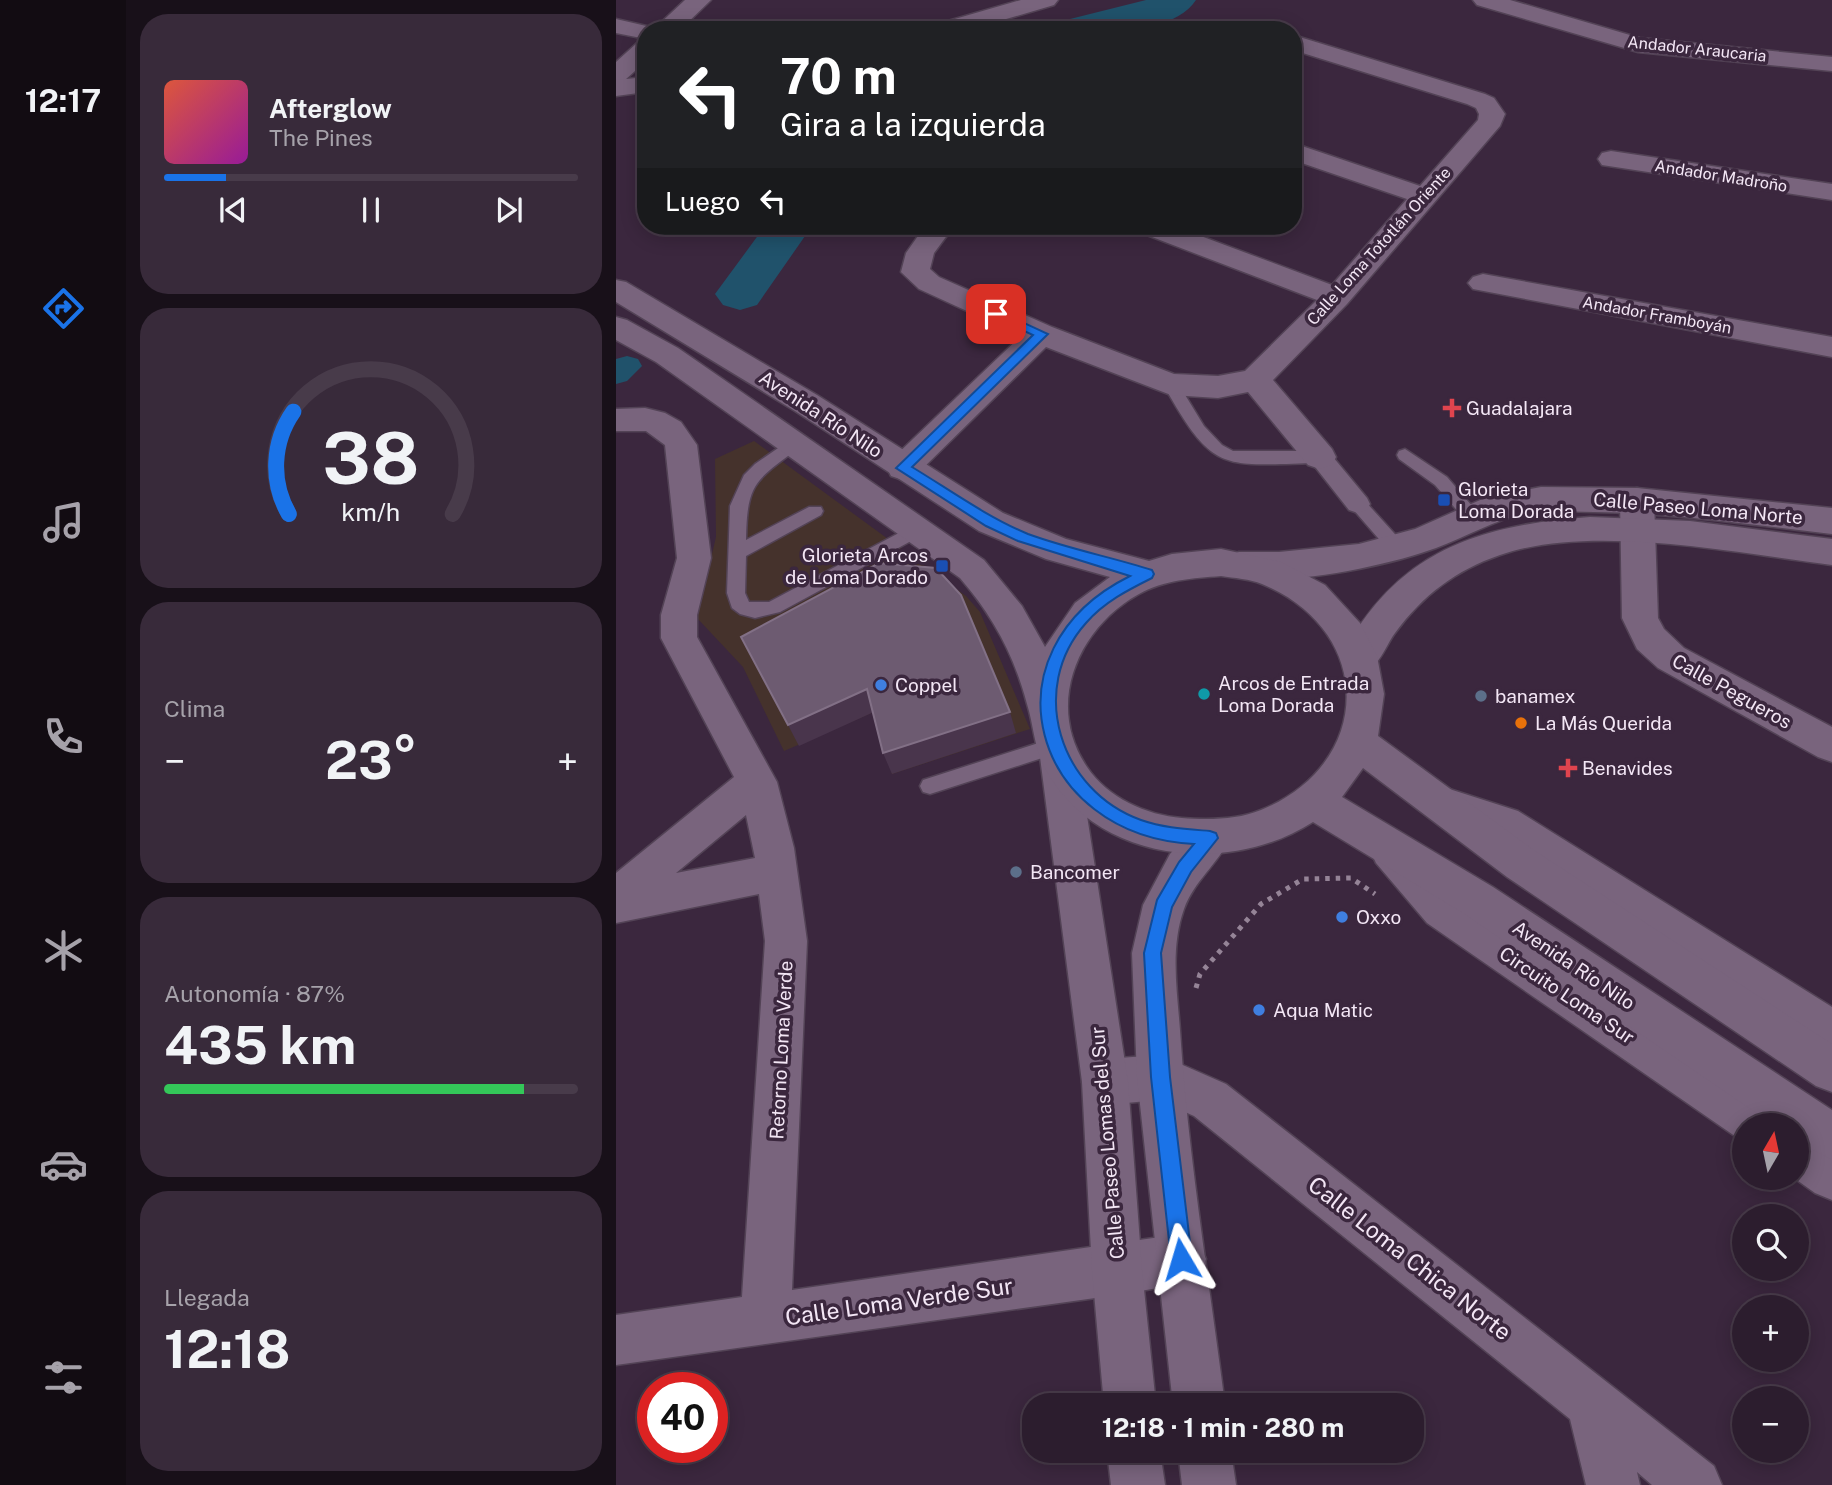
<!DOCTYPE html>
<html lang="es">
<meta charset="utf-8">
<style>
:root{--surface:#2c1d2e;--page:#382a3a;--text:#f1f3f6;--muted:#a6a2aa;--line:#483b4a;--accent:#1a73e8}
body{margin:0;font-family:"Public Sans",sans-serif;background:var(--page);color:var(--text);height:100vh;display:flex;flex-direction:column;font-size:26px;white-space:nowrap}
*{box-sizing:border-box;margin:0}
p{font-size:23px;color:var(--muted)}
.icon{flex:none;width:38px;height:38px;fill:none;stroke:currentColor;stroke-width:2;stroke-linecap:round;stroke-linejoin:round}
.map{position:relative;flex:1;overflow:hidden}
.sheet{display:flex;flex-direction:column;gap:14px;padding:14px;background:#181019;width:490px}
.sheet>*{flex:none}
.top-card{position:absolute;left:21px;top:21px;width:665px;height:214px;border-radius:28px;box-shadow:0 4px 18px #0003,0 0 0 2px var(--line);background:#202124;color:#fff;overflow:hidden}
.needle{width:46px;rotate:9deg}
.fabs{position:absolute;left:1116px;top:1113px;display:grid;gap:14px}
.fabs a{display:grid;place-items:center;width:77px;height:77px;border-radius:50%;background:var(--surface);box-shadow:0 4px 18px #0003,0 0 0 2px var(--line);font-size:35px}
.speed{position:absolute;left:21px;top:1372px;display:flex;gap:14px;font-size:35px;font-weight:700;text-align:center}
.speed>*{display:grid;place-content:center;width:91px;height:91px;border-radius:50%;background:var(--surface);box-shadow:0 4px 18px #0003,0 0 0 2px var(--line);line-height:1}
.speed .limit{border:10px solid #d22;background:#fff;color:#111}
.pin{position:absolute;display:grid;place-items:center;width:60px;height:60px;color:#fff;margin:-30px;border-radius:14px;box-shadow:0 4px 10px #0006}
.me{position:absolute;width:77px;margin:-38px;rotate:353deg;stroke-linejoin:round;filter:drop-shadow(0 0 5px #0008)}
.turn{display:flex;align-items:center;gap:24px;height:147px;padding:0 28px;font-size:32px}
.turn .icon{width:91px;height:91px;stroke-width:2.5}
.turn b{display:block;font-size:49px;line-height:60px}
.then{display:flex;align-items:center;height:66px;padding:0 28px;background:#0003;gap:14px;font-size:26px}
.big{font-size:52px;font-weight:700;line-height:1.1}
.sheet .tile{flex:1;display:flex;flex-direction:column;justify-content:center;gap:10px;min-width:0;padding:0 24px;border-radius:28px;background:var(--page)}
.sheet .dial{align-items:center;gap:0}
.dial svg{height:182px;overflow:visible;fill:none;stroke:var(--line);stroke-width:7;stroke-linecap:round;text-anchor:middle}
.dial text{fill:var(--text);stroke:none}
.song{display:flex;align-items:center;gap:21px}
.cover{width:84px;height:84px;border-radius:10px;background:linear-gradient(135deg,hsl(10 70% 55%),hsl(300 70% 35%))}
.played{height:7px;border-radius:4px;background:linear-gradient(90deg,var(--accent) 15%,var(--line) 15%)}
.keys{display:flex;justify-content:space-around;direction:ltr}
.heat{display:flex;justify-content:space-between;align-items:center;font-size:38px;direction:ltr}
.charge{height:10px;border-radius:5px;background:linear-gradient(90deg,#34c759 87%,var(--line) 0)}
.trip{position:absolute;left:406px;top:1393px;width:402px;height:70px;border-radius:28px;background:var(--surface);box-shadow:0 4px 18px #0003,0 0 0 2px var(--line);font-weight:700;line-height:70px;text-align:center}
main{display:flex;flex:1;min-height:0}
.menu{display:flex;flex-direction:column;width:126px;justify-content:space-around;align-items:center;background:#120c12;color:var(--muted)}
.menu .icon{width:49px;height:49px}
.menu .on{color:var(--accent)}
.menu b{font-size:32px;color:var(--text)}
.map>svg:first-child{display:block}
.commercial{fill:#45322c}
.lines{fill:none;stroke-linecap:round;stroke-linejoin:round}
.canal{fill:#20526b;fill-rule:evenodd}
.river{fill:#20526b;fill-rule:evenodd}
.service-casing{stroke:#534356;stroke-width:3}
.pedestrian-casing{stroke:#534356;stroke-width:3}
.minor-casing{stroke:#534356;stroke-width:3}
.tertiary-casing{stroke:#534356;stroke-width:3}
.secondary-casing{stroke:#534356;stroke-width:3}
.path{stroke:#958497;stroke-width:5;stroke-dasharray:4.5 6;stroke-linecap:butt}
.service{fill:#79647d;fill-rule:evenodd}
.pedestrian{fill:#79647d;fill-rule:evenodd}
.minor{fill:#79647d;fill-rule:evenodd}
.tertiary{fill:#79647d;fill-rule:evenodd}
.secondary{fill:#79647d;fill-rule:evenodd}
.shaded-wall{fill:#49354c}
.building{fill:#6d5b71;stroke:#827086;stroke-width:2}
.route{fill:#1a73e8;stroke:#114b97;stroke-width:2}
.health-dot{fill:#e0444e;stroke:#3b273e;stroke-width:2.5}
.transit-dot{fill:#1a4fb4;stroke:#3b273e;stroke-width:2.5}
.shop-dot{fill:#3f7fe0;stroke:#3b273e;stroke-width:2.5}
.culture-dot{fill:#0f9aa8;stroke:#3b273e;stroke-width:2.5}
.service-dot{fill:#5c6f8a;stroke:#3b273e;stroke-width:2.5}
.food-dot{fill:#e8710a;stroke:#3b273e;stroke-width:2.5}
.labels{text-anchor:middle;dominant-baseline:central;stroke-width:7;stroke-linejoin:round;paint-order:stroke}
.far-street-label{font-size:16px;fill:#f3e6f5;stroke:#3b273e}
.poi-label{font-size:19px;fill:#f3e6f5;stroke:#3b273e;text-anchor:start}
.street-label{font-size:19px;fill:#f3e6f5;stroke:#3b273e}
.near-street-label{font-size:23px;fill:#f3e6f5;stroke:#3b273e}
</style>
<main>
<nav class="menu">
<b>12:17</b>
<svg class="icon on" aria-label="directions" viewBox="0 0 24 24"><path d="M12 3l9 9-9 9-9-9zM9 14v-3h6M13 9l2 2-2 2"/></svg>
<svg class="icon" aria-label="music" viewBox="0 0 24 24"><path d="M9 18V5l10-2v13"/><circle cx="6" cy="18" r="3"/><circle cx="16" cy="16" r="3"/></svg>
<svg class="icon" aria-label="phone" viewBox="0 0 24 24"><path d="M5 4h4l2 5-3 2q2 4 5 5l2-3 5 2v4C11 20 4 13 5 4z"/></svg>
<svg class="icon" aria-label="climate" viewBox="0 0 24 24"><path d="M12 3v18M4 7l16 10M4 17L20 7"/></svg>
<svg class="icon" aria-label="car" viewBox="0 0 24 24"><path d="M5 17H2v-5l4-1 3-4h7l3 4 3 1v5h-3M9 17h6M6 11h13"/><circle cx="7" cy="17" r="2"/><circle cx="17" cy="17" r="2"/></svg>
<svg class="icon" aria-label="filters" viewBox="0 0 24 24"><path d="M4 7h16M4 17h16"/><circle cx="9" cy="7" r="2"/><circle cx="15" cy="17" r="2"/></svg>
</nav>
<section class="sheet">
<div class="tile">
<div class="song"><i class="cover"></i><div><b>Afterglow</b><p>The Pines</p></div></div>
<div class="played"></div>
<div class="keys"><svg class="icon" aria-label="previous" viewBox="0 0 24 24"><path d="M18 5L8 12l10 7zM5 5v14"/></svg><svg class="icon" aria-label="pause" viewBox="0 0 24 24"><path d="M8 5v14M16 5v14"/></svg><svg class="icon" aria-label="next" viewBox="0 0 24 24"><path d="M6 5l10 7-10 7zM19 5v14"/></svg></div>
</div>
<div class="tile dial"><svg viewBox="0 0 100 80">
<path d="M14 69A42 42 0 1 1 86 69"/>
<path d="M14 69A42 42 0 0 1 16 24" stroke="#1a73e8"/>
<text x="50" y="56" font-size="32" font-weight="700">38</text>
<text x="50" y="72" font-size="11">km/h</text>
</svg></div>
<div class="tile"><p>Clima</p>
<div class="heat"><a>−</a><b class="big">23°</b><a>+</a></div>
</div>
<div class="tile"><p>Autonomía · 87%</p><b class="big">435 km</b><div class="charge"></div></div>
<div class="tile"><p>Llegada</p><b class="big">12:18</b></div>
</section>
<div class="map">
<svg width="1216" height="1485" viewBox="0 0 1216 1485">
<rect width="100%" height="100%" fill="#3b273e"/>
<path class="commercial" d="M138 441 350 596 364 612 414 729 276 774 260 711 168 751 127 667 81 618 100 537 99 459Z"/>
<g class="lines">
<path class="canal" d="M11 356 22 359 26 366 11 381 0 384V359Z"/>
<path class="river" d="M530 0H580C555 38 477 30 436 30L442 22Z
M149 226H196L141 305 124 310 107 305 99 294Z"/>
<g class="service-casing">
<path id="service" d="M555 379 560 380 588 426 606 445 617 451H704L712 457 704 463C605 465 598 475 547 384Z
M178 437 186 443 184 447C139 481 131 482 130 540L193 507H205L207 511 205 515 130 556 129 593 133 602H153L296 526H308L311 530 308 534 164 612 139 618 124 614 116 608 111 593 114 506 128 475 139 464Z
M789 449 831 477 863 514 865 518 863 522H851L819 485 783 459 781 455 783 451Z
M742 498 748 500 787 543 790 548 787 553H775L736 508 734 504Z
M441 737 448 739 451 745 448 751 314 794 307 792 304 786 307 780Z"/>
</g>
<g class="pedestrian-casing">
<path id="pedestrian" d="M704 449 712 451 751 498 754 504 751 510 742 513 733 510 696 463 692 457 696 451Z"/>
</g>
<g class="minor-casing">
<path id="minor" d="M69 0H95L64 30H30V39L0 33V19L39 28Z
M857 0H894L1024 38 1216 57V71L1022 52 861 5Z
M677 35 869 94 878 98 889 114 884 126 731 304 657 380 716 449 720 457 716 465 704 469 692 465 632 392 602 398 555 395 430 347 299 476 287 480 275 476 271 468 275 460 405 336 303 289 285 272 290 253 309 226H338L318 253 314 269 323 277 436 327 558 374 602 376 629 371 701 300 523 232 519 226H558L716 285 791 199 677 160V143L804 186 862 120 863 114 860 108 851 104 677 50Z
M30 41V61L9 80 0 82V62L21 43Z
M995 151 1216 184V200L986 165 982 159 986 153Z
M867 274 1216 337V357L857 289 852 283 857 277Z
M29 408 49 413 65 422 81 445 95 558 81 615V637L161 782 178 848 191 941 176 1290 565 1234 582 1242 590 1259 582 1276 565 1284 501 1295 0 1365V1315L126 1297 149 941 143 894 0 923V873L118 777 45 638V615L61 558 49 445 30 431H0V409ZM130 815 139 858 60 873Z
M1021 488 1033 491 1038 500 1042 618 1048 629 1068 648 1216 727V762L1202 757 1042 668 1021 649 1006 618 1004 500 1009 491Z
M824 786 902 811 1216 1007V1054L1200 1047 876 837 810 815 804 803 810 791Z
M774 832 788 837 841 895 1158 1109 1165 1125H1129V1143L1126 1141 811 923 760 863 754 850 760 837Z
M544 1055 610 1084 1098 1466 1106 1485H1036L1021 1472 1024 1485H970L954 1419 578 1116 542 1100 489 1105 473 1098 466 1082 473 1066 489 1059Z
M1181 1129 1216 1148V1200L1199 1193 1178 1178H1181Z"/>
</g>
<g class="tertiary-casing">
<path id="tertiary" d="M405 0H442L438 5 353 30H314L318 25Z
M30 77V92L0 96V80Z
M925 487 1021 488 1216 508V534C1137 525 1057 513 978 512 960 512 942 510 924 511 886 515 855 535 820 548 771 566 659 590 611 574L606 565 611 556 623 552H663L743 544 799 529 871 497Z
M974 517 1074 521 1216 539V565C1121 553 975 523 884 555 840 570 807 595 779 633 772 642 765 661 755 668 747 673 738 670 730 667L725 657C780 551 862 525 974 517Z
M443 741 457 745 462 757 512 1082 526 1270 540 1405H488L476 1270 466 1082 424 757 429 745Z
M594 820 608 825 614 838C602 864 578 881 568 909 554 948 561 990 564 1030 572 1155 593 1280 609 1405H557L521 1077 516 953 527 905 554 854 580 825Z
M491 1451H544L549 1485H495Z
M562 1451H615L620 1485H566Z"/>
</g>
<g class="secondary-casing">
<path id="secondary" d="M0 280 10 282 201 395 387 513 450 539 533 561 556 554 605 549 665 562 709 585 744 623 761 656 768 694 762 736 919 851 1216 1044V1092L1200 1086 891 877 747 768 726 797 877 887 1216 1110V1160L1181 1141V1125H1158L847 913 697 822C613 876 481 863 430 770 418 749 418 726 411 704 398 655 377 616 344 578L40 362 0 340V317L11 320 62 348 368 560 406 606 429 647 459 603 494 577 430 559 363 531 179 411 0 302ZM605 576C618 578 634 579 646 584 760 631 758 764 645 810 621 820 591 820 566 818 530 815 492 798 471 767 429 706 461 628 523 594 548 580 577 578 605 576Z"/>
</g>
<path class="path" d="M580 988 584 974 645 904 687 879 735 878 759 894"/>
<use href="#service" class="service"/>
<use href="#pedestrian" class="pedestrian"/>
<use href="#minor" class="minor"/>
<use href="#tertiary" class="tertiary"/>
<use href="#secondary" class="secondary"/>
</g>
<path class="shaded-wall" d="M251 689 260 711 183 746 172 725Z
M394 712 400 733 276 774 267 753Z"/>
<path class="building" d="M263 563 320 568 345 595 394 712 267 753 251 689 172 725 125 637Z"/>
<path class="route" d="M380 310 432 334 296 467C334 490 371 517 412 534 453 549 495 557 536 570L538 574 536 578C512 590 488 602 470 623 411 689 444 791 525 820 548 828 570 829 594 831L600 833 602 838 575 872 556 907 545 953 554 1077 576 1259 573 1266 565 1269 558 1266 555 1259 535 1077 528 953 541 900 563 862 578 844C416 836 363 651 514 576L402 541 370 526 280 468 417 335 376 316 374 314Z"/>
<g class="health-dot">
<path d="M832.5 397.5h7v7h7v7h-7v7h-7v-7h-7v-7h7z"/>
<path d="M948.5 757.5h7v7h7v7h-7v7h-7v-7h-7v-7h7z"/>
</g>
<g class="transit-dot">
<rect x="821" y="493" width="14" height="14" rx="3.5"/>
<rect x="319" y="559" width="14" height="14" rx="3.5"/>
</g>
<g class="shop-dot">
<circle cx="265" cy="685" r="7"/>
<circle cx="726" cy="917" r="7"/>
<circle cx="643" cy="1010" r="7"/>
</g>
<circle class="culture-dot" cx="588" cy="694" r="7"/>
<g class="service-dot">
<circle cx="865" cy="696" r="7"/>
<circle cx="400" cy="872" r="7"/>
</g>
<circle class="food-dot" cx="905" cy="723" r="7"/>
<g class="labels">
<g class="far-street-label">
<text transform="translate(1081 49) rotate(6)">Andador Araucaria</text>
<text transform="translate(1105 176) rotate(9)">Andador Madroño</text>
<text transform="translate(763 246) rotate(-48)">Calle Loma Tototlán Oriente</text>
<text transform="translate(1041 315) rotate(10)">Andador Framboyán</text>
</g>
<g class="poi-label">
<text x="850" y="408">Guadalajara</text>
<text x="842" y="489">Glorieta<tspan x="842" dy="22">Loma Dorada</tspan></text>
<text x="312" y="555" text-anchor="end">Glorieta Arcos<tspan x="312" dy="22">de Loma Dorado</tspan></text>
<text x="602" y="683">Arcos de Entrada<tspan x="602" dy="22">Loma Dorada</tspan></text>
<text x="279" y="685">Coppel</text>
<text x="879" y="696">banamex</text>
<text x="919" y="723">La Más Querida</text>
<text x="966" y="768">Benavides</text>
<text x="414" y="872">Bancomer</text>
<text x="740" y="917">Oxxo</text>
<text x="657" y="1010">Aqua Matic</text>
</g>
<g class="street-label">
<text transform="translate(205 414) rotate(33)">Avenida Río Nilo</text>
<text transform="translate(1082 508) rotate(5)">Calle Paseo Loma Norte</text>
<text transform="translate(1116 691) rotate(29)">Calle Pegueros</text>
<text transform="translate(958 965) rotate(34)">Avenida Río Nilo</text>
<text transform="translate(951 995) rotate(34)">Circuito Loma Sur</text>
<text transform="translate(165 1050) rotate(-87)">Retorno Loma Verde</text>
<text transform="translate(491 1143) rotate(-95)">Calle Paseo Lomas del Sur</text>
</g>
<g class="near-street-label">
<text transform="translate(794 1258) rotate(38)">Calle Loma Chica Norte</text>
<text transform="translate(283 1301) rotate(-8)">Calle Loma Verde Sur</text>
</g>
</g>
</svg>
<div class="fabs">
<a><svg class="needle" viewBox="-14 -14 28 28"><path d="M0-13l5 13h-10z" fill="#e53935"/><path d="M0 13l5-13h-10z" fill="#a6a2aa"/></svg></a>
<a><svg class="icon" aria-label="search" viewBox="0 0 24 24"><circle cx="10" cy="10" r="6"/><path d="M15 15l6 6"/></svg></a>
<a>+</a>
<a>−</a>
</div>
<div class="speed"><div class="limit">40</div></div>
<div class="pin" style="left:380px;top:314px;background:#d93025"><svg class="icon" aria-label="arrive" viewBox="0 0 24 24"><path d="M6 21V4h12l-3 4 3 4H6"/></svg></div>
<svg class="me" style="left:565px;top:1259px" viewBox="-20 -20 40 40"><path d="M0-17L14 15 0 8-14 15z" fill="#1a73e8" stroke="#fff" stroke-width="4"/></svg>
<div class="trip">12:18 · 1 min · 280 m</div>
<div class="top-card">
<div class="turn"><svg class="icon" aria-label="left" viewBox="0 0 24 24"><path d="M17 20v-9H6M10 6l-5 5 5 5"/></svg><div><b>70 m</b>Gira a la izquierda</div></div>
<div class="then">Luego<svg class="icon" aria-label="left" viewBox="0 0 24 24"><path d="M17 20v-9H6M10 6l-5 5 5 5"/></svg></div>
</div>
</div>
</main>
